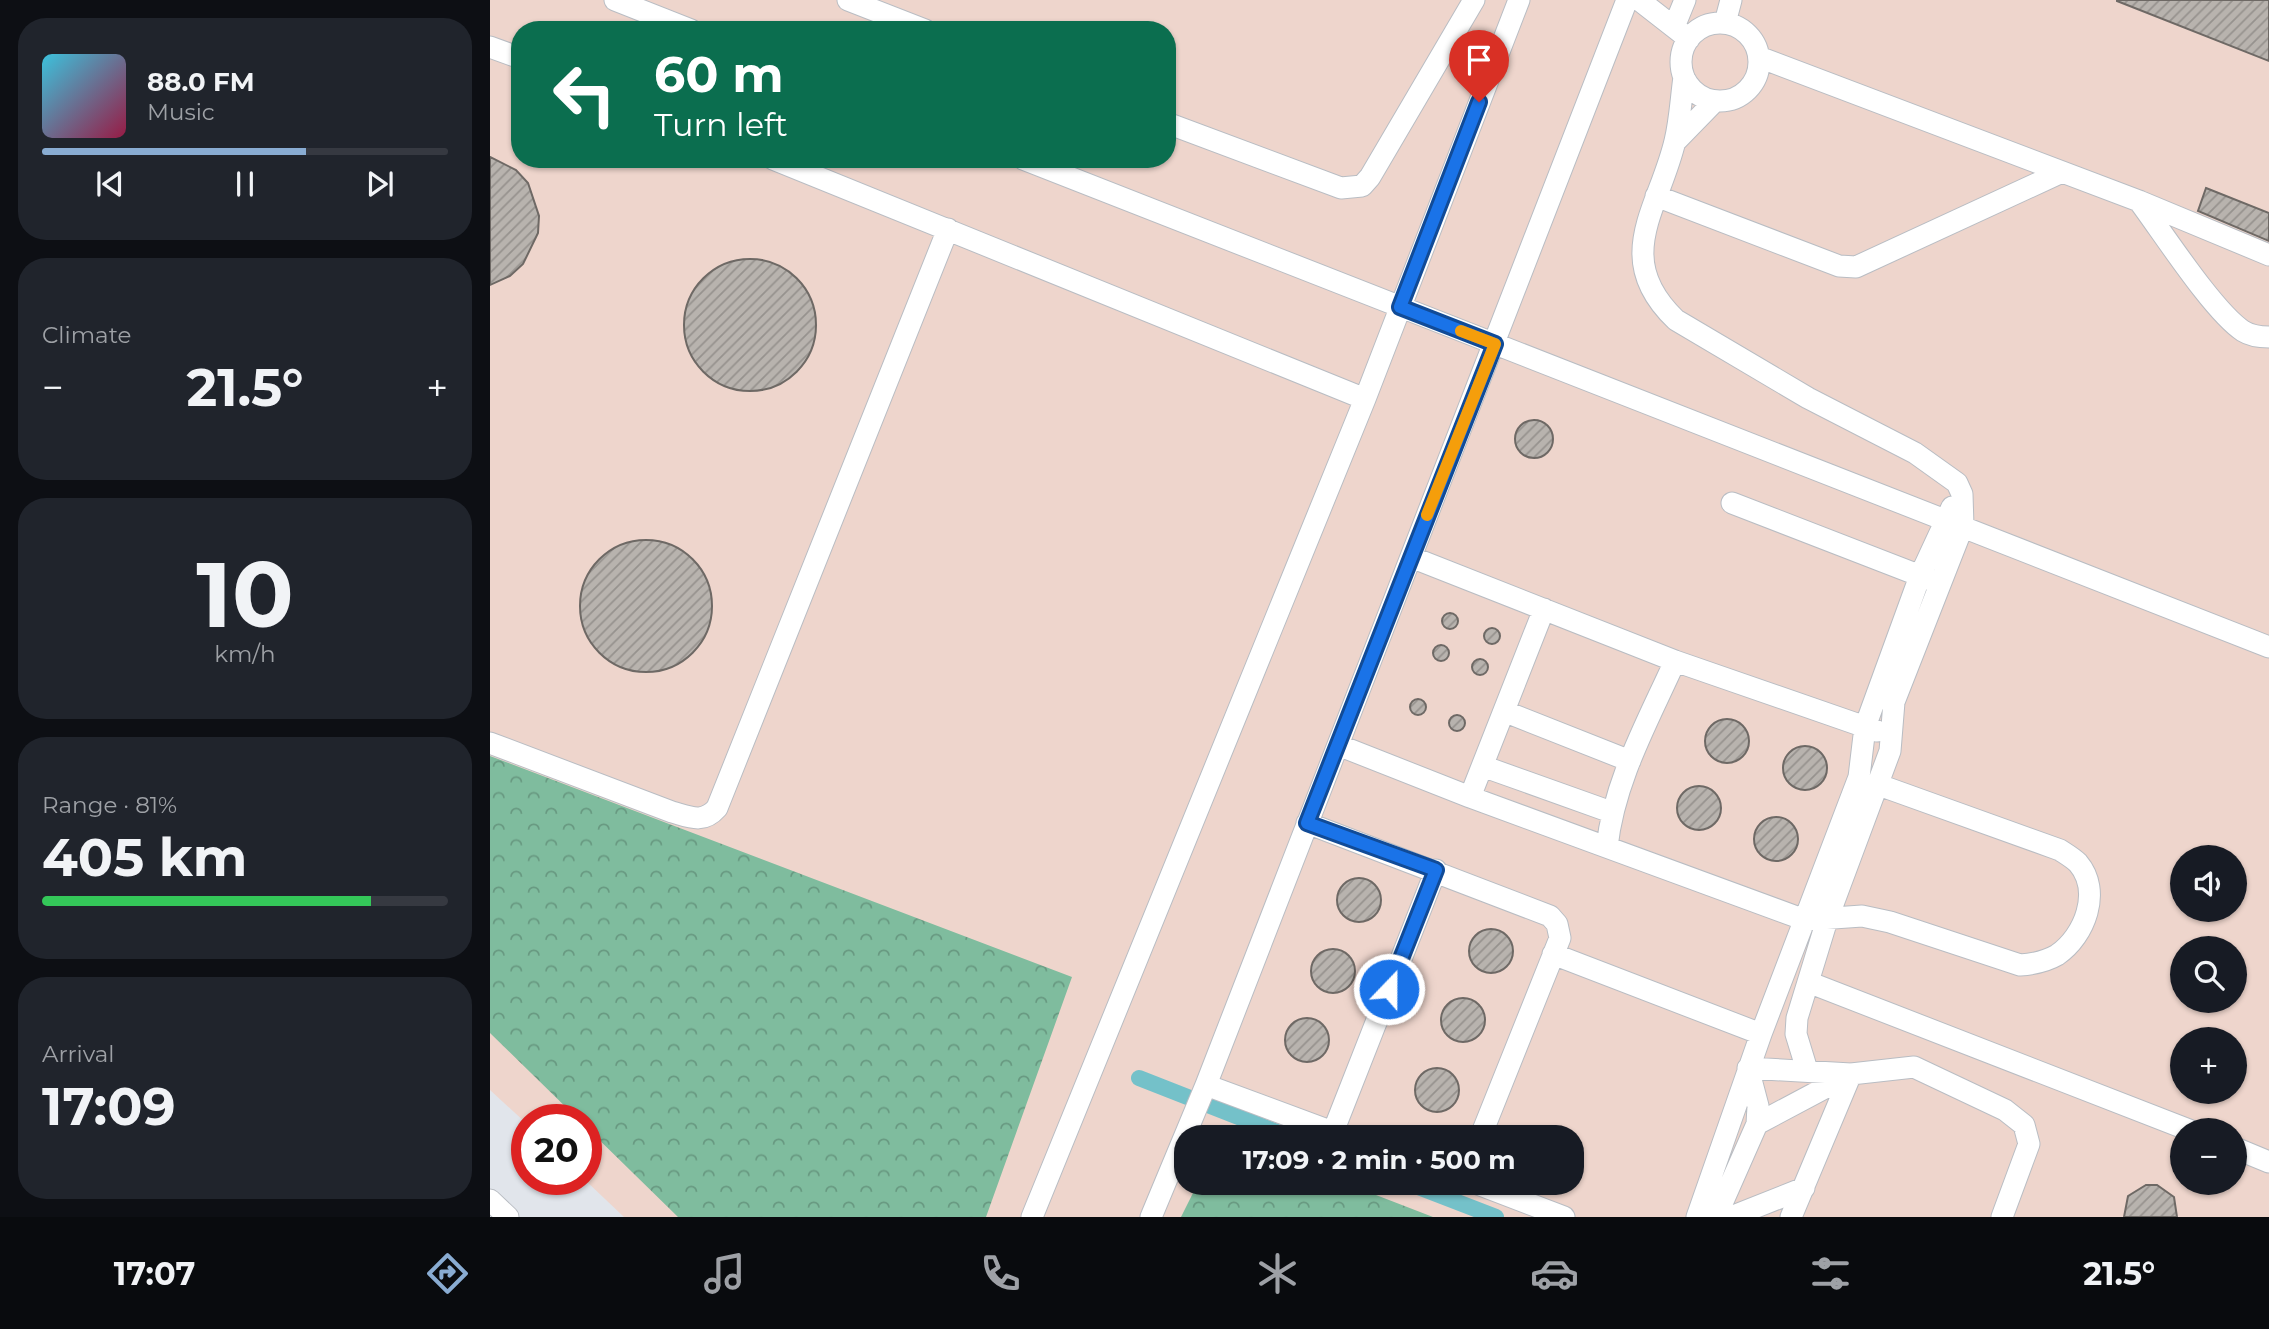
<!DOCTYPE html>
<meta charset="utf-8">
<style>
:root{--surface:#171b24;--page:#20242c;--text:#f1f3f6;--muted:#9ea1a6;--line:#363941;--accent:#89acd2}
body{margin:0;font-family:Montserrat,sans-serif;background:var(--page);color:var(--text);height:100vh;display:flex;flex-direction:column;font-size:26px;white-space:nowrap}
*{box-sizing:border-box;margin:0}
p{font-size:23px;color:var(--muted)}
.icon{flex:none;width:38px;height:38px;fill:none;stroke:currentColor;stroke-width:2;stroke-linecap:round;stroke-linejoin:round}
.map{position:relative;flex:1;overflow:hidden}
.drawer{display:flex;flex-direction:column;gap:18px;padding:18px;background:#0d0f14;width:490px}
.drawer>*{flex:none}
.guide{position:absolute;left:21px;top:21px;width:665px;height:147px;border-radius:28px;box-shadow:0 2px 5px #0004;background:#0b6e4f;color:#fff;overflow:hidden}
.tools{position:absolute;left:1680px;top:845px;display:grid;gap:14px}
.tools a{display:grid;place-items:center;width:77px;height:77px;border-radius:50%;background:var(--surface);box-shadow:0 2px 5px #0004;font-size:35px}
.speed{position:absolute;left:21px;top:1104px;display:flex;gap:14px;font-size:35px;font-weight:700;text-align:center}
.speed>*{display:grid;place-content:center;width:91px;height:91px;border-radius:50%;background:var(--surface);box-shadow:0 2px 5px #0004;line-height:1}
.speed .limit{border:10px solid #d22;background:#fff;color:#111}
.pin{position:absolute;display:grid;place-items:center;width:60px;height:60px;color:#fff;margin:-72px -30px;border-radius:50% 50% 50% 0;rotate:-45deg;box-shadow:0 0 7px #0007}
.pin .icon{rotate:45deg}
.me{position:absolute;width:77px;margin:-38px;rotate:22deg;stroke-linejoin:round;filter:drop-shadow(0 0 5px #0008)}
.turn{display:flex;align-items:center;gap:24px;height:147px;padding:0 28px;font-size:32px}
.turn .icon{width:91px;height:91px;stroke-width:2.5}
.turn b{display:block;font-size:49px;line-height:60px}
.big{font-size:52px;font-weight:700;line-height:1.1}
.drawer .card{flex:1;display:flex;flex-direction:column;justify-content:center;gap:10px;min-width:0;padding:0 24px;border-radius:28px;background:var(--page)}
.drawer .dial{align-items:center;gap:0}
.dial b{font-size:91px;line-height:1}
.song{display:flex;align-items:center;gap:21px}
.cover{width:84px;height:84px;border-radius:10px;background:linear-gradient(135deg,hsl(190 70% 55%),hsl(340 70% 35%))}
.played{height:7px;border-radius:4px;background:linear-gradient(90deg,var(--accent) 65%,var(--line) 65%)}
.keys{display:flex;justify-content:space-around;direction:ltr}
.heat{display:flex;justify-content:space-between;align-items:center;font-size:38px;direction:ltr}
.charge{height:10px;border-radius:5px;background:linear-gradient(90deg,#34c759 81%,var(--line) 0)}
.trip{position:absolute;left:684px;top:1125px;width:410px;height:70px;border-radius:28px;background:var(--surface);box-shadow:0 2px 5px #0004;font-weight:700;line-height:70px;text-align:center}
.tab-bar{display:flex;height:112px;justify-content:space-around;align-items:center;background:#090b0e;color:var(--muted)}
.tab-bar .icon{width:49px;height:49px}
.tab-bar .selected{color:var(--accent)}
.tab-bar b{font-size:32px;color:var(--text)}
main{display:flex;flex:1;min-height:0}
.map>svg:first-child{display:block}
.industrial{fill:#eed5cc;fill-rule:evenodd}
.forest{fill:url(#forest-crowns)}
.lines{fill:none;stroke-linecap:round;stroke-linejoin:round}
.canal{stroke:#74c1c9;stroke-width:16}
.building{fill:url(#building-hatch);stroke:#6e6965;stroke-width:2}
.minor-casing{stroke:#b9bdc3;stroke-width:23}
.minor{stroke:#fff;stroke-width:21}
.route-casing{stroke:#114b97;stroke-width:18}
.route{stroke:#1a73e8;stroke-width:12}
.slow{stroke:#f59e0b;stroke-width:12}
</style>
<main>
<section class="drawer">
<div class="card">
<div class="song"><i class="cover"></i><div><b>88.0 FM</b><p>Music</p></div></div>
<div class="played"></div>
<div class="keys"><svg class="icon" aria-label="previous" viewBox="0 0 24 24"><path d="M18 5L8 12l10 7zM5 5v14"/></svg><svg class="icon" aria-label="pause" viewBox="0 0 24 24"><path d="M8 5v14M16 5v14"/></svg><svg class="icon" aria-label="next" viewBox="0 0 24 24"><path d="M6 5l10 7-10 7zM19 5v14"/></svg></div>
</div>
<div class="card"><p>Climate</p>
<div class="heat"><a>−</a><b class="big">21.5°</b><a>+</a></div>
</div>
<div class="card dial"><b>10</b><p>km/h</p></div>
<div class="card"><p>Range · 81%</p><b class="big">405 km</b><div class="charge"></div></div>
<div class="card"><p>Arrival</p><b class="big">17:09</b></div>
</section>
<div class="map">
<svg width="1779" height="1217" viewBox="0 0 1779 1217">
<defs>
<pattern id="forest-crowns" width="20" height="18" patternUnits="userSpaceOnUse" patternTransform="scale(1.75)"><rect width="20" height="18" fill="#7fbc9e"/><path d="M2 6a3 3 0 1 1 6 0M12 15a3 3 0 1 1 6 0" fill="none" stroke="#689981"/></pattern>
<pattern id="building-hatch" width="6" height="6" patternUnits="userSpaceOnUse" patternTransform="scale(1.75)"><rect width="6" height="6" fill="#b8b3ae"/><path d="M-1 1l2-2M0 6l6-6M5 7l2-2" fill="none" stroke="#96928e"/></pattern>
</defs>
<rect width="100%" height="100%" fill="#e1e5eb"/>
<path class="industrial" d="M0 0H1779V1217H134L95 1180 96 1120H37V1124L0 1090ZM30 30H677V159H30ZM1692 858H1745V910H1692ZM1692 948H1745V1001H1692ZM1692 1040H1745V1092H1692ZM1692 1130H1745V1183H1692ZM696 1138H1082V1183H696Z"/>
<path class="forest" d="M0 756 582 977 496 1217H188L96 1127V1120H89L0 1033Z
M708 1183H855L943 1217H691Z"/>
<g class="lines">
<path class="canal" d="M649 1078 802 1138
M918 1183 1006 1217"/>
</g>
<path class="building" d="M1627 0H1779V61L1627 1Z
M0 157 26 170 38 183 49 216 48 233 33 264 20 276 0 285Z
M1716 188 1779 213V241L1708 211Z
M194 325a66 66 0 1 1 132 0a66 66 0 1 1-132 0Z
M1025 439a19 19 0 1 1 38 0a19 19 0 1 1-38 0Z
M90 606a66 66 0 1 1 132 0a66 66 0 1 1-132 0Z
M952 621a8 8 0 1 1 16 0a8 8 0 1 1-16 0Z
M994 636a8 8 0 1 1 16 0a8 8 0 1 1-16 0Z
M943 653a8 8 0 1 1 16 0a8 8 0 1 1-16 0Z
M982 667a8 8 0 1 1 16 0a8 8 0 1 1-16 0Z
M920 707a8 8 0 1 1 16 0a8 8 0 1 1-16 0Z
M959 723a8 8 0 1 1 16 0a8 8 0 1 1-16 0Z
M1215 741a22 22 0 1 1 44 0a22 22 0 1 1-44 0Z
M1293 768a22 22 0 1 1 44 0a22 22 0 1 1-44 0Z
M1187 808a22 22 0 1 1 44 0a22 22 0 1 1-44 0Z
M1264 839a22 22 0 1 1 44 0a22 22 0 1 1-44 0Z
M847 900a22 22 0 1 1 44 0a22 22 0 1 1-44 0Z
M979 951a22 22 0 1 1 44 0a22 22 0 1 1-44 0Z
M821 971a22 22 0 1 1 44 0a22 22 0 1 1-44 0Z
M951 1020a22 22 0 1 1 44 0a22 22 0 1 1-44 0Z
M795 1040a22 22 0 1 1 44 0a22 22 0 1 1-44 0Z
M925 1090a22 22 0 1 1 44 0a22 22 0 1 1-44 0Z
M1656 1185H1667L1684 1197 1687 1217H1634L1638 1196Z"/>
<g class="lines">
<g class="minor-casing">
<path id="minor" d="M125 0 201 30
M358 0 435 30
M1149 0 1199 39
M1191 62a39 39 0 1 1 78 0a39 39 0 1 1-78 0Z
M1235 23 1241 0
M1184 27 1195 0
M0 47 30 58
M1269 57 1649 201 1779 255
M1194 77C1191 98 1190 121 1185 141 1169 209 1121 258 1186 320L1318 398 1425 453 1467 483 1472 494 1473 526 1404 702 1400 751 1337 920 1307 1018 1306 1034 1317 1070
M677 123 851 188 872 186 880 177 984 0
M1185 142 1225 101
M283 159 875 399
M533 159 1779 647
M1166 196 1349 266 1366 267 1572 172
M1649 201C1673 233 1723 311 1753 331 1761 336 1770 337 1779 337
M1242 503 1441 580
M921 557 1185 661 1387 731
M1016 712 1140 761
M0 743 182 812C200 817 213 824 227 808L458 229
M848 745 980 797 1315 920 1372 916 1400 922 1530 965C1544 964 1555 962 1567 955 1595 936 1612 891 1588 863 1583 858 1576 854 1570 850L1389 785
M995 767 1121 812
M980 797 1054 609
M817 823 1060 916 1067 924 1070 938 990 1138
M1117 847C1124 781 1158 721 1185 661
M1063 954 1271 1034
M1318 982 1699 1130
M1258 1068 1361 1074 1424 1067 1515 1110 1534 1125 1539 1144 1512 1217
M1258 1068 1268 1106 1267 1124
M843 1132 946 870
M859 1138 716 1085 1137 0
M1745 1148 1779 1162
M985 1183 1074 1217
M0 1200 18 1217
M542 1217 875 399 1029 0
M661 1217 716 1085
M1207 1217 1271 1034 1369 777 1375 727 1430 576 1462 507
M1226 1217 1267 1124 1361 1074
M1241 1217 1314 1188
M1301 1217 1361 1074"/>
</g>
<use href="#minor" class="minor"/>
</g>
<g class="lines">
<g class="route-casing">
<path id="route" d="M899 989 946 870 817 823 1005 344 910 307 989 102"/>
</g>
<use href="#route" class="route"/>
<path class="slow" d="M937 515 1005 344 971 331"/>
</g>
</svg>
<div class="tools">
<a><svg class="icon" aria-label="sound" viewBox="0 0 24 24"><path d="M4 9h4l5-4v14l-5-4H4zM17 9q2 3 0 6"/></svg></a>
<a><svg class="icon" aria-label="search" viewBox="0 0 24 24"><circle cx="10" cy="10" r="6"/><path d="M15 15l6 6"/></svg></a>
<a>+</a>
<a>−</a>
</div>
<div class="speed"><div class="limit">20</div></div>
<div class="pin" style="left:989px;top:102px;background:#d93025"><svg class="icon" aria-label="arrive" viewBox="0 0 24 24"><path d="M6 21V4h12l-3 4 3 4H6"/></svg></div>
<svg class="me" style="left:899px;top:989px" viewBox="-20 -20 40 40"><circle r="17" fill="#1a73e8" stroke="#fff" stroke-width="3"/><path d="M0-11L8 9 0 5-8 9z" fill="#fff"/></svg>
<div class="trip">17:09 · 2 min · 500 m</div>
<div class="guide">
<div class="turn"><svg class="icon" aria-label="left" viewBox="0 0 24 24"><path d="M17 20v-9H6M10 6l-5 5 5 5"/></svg><div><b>60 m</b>Turn left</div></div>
</div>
</div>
</main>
<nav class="tab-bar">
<b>17:07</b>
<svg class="icon selected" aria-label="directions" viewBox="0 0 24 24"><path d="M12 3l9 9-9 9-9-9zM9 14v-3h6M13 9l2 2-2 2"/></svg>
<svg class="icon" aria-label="music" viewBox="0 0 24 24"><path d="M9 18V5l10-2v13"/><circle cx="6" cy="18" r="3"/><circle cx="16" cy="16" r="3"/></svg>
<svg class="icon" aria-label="phone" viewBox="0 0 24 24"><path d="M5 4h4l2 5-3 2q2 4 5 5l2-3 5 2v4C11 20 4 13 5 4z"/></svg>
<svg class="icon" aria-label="climate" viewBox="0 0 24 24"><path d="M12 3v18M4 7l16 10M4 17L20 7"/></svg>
<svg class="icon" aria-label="car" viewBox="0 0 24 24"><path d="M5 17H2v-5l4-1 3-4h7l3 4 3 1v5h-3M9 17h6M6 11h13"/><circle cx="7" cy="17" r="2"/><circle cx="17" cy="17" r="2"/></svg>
<svg class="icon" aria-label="filters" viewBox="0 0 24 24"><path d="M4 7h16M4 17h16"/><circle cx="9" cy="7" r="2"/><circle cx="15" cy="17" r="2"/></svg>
<b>21.5°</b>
</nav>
